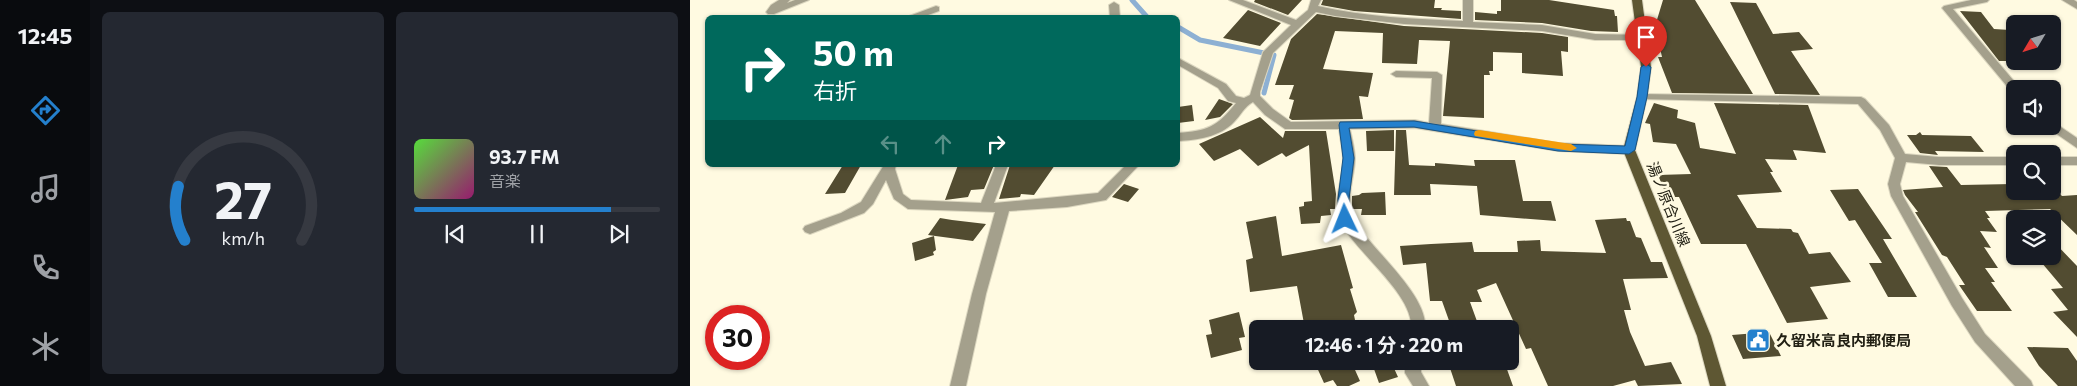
<!DOCTYPE html>
<html lang="ja">
<meta charset="utf-8">
<style>
:root{--surface:#171b24;--page:#242831;--text:#f1f3f6;--muted:#9ea1a6;--line:#363941;--accent:#2480cd}
body{margin:0;font-family:Commissioner,"Noto Sans JP",sans-serif;background:var(--page);color:var(--text);height:100vh;display:flex;flex-direction:column;font-size:19px;white-space:nowrap}
*{box-sizing:border-box;margin:0}
p{font-size:16px;color:var(--muted)}
.icon{flex:none;width:28px;height:28px;fill:none;stroke:currentColor;stroke-width:2;stroke-linecap:round;stroke-linejoin:round}
.map{position:relative;flex:1;overflow:hidden}
.drawer{display:flex;flex-direction:column;gap:12px;padding:12px;background:#0d0f14;width:600px}
.drawer>*{flex:none}
.top-card{position:absolute;left:15px;top:15px;width:475px;height:152px;border-radius:8px;box-shadow:0 1px 4px #0004;background:#00695c;color:#fff;overflow:hidden}
.needle{width:32px;rotate:232deg}
.fabs{position:absolute;left:1316px;top:15px;display:grid;gap:10px}
.fabs a{display:grid;place-items:center;width:55px;height:55px;border-radius:8px;background:var(--surface);box-shadow:0 1px 4px #0004;font-size:25px}
.speed{position:absolute;left:15px;top:305px;display:flex;gap:10px;font-size:25px;font-weight:700;text-align:center}
.speed>*{display:grid;place-content:center;width:65px;height:65px;border-radius:50%;background:var(--surface);box-shadow:0 1px 4px #0004;line-height:1}
.speed .limit{border:8px solid #d22;background:#fff;color:#111}
.pin{position:absolute;display:grid;place-items:center;width:42px;height:42px;color:#fff;margin:-51px -21px;border-radius:50% 50% 50% 0;rotate:-45deg;box-shadow:0 0 5px #0007}
.pin .icon{rotate:45deg}
.me{position:absolute;width:55px;margin:-28px;rotate:358deg;stroke-linejoin:round;filter:drop-shadow(0 0 4px #0008)}
.turn{display:flex;align-items:center;gap:18px;height:105px;padding:0 25px;font-size:22px}
.turn .icon{width:65px;height:65px;stroke-width:2.5}
.turn b{display:block;font-size:35px;line-height:42px}
.lanes{display:flex;align-items:center;height:48px;padding:0 25px;background:#0003;justify-content:center;gap:25px;direction:ltr}
.lanes .off{opacity:.35}
.drawer .card{flex:1;display:flex;flex-direction:column;justify-content:center;gap:8px;min-width:0;padding:0 18px;border-radius:8px;background:var(--page)}
.drawer .dial{align-items:center;gap:0}
.dial svg{height:130px;overflow:visible;fill:none;stroke:var(--line);stroke-width:7;stroke-linecap:round;text-anchor:middle}
.dial text{fill:var(--text);stroke:none}
.song{display:flex;align-items:center;gap:15px}
.cover{width:60px;height:60px;border-radius:8px;background:linear-gradient(135deg,hsl(110 70% 55%),hsl(320 70% 35%))}
.played{height:5px;border-radius:2px;background:linear-gradient(90deg,var(--accent) 80%,var(--line) 80%)}
.keys{display:flex;justify-content:space-around;direction:ltr}
.drawer .tiles{flex:1;display:grid;gap:12px;grid-template-columns:repeat(2,1fr)}
.trip{position:absolute;left:559px;top:320px;width:270px;height:50px;border-radius:8px;background:var(--surface);box-shadow:0 1px 4px #0004;font-weight:700;line-height:50px;text-align:center}
main{display:flex;flex:1;min-height:0}
.tabs{display:flex;flex-direction:column;width:90px;justify-content:space-around;align-items:center;background:#090b0e;color:var(--muted)}
.tabs .icon{width:35px;height:35px}
.tabs .active{color:var(--accent)}
.tabs b{font-size:22px;color:var(--text)}
.map>svg:first-child{display:block}
.lines{fill:none;stroke-linecap:round;stroke-linejoin:round}
.stream{stroke:#8db0d3;stroke-width:5}
.building{fill:#524c31}
.minor-casing{stroke:#dcd7c0;stroke-width:2}
.major-casing{stroke:#dcd7c0;stroke-width:2}
.minor{fill:#a4a08c;fill-rule:evenodd}
.major{fill:#5e5733;fill-rule:evenodd}
.route{fill:#2480cd;stroke:#175385}
.slow{fill:#f59e0b}
.labels{text-anchor:middle;dominant-baseline:central;stroke-width:5;stroke-linejoin:round;paint-order:stroke}
.street-label{font-size:15px;fill:#222014;stroke:#fffae1}
.poi-label{font-size:15px;font-weight:bold;fill:#222014;stroke:#fffae1;text-anchor:start}
</style>
<main>
<nav class="tabs">
<b>12:45</b>
<svg class="icon active" aria-label="directions" viewBox="0 0 24 24"><path d="M12 3l9 9-9 9-9-9zM9 14v-3h6M13 9l2 2-2 2"/></svg>
<svg class="icon" aria-label="music" viewBox="0 0 24 24"><path d="M9 18V5l10-2v13"/><circle cx="6" cy="18" r="3"/><circle cx="16" cy="16" r="3"/></svg>
<svg class="icon" aria-label="phone" viewBox="0 0 24 24"><path d="M5 4h4l2 5-3 2q2 4 5 5l2-3 5 2v4C11 20 4 13 5 4z"/></svg>
<svg class="icon" aria-label="climate" viewBox="0 0 24 24"><path d="M12 3v18M4 7l16 10M4 17L20 7"/></svg>
</nav>
<section class="drawer">
<div class="tiles">
<div class="card dial"><svg viewBox="0 0 100 80">
<path d="M14 69A42 42 0 1 1 86 69"/>
<path d="M14 69A42 42 0 0 1 10 36" stroke="#2480cd"/>
<text x="50" y="56" font-size="32" font-weight="700">27</text>
<text x="50" y="72" font-size="11">km/h</text>
</svg></div>
<div class="card">
<div class="song"><i class="cover"></i><div><b>93.7 FM</b><p>音楽</p></div></div>
<div class="played"></div>
<div class="keys"><svg class="icon" aria-label="previous" viewBox="0 0 24 24"><path d="M18 5L8 12l10 7zM5 5v14"/></svg><svg class="icon" aria-label="pause" viewBox="0 0 24 24"><path d="M8 5v14M16 5v14"/></svg><svg class="icon" aria-label="next" viewBox="0 0 24 24"><path d="M6 5l10 7-10 7zM19 5v14"/></svg></div>
</div>
</div>
</section>
<div class="map">
<svg width="1387" height="386" viewBox="0 0 1387 386">
<rect width="100%" height="100%" fill="#fffae1"/>
<g class="lines">
<path class="stream" d="M442 0 458 18
M488 27 510 40 584 55 574 93"/>
</g>
<path class="building" d="M565 0H612L598 15 564 2Z
M633 0H745L744 8H752L751 10 771 11V19L664 11 631 5Z
M811 0H859L924 10 925 16H927L928 32 901 31 852 23 785 20V12L807 14V11H811Z
M973 0H1005L1063 94 982 93 968 57H972L970 48H972L966 23Z
M1040 2 1066 3 1083 34 1109 32 1123 49 1101 51 1130 95 1085 94Z
M558 10 591 23 570 46 533 38Z
M1270 11 1291 12 1304 29 1320 30 1325 35V61H1309Z
M627 14 714 26 852 33 878 37V52L871 51 873 76 832 73V53L803 52V71H799L800 75H794V118L753 116 760 41 729 40 727 64 692 63 693 33 645 31 633 69 683 73 678 97 669 96 673 119 602 120 599 118 604 100 599 99 604 85H585L601 39Z
M529 99 543 104 530 117 515 120Z
M964 103 988 110 987 118 1005 123 1010 148 1046 154 1024 103 1118 105 1136 153 1103 150 1107 160 1075 159 1083 172H1080L1092 192 1047 195 1067 228 1101 229 1103 232 1108 233 1119 254 1140 252 1161 282 1120 287 1138 319 1097 323 1056 244H1011L989 197H977L968 175 1001 174 986 144 963 142 960 124 955 123Z
M502 105 504 121 488 123V107Z
M570 117 593 138 595 131H636L646 194 645 209H640L641 215 631 216 630 223 611 224 609 207 614 206V202L622 201 619 145 596 157 592 153 568 166 550 149 524 161 509 144Z
M704 130V151H677L676 131Z
M706 130H716L719 165 745 166V163L785 166 784 160H825L833 201H861L866 221 790 215 787 186 740 184 741 195H704Z
M1230 132 1232 135 1281 136 1294 152 1245 151 1248 155 1230 153 1217 135H1226Z
M153 165H171L155 193 135 194Z
M268 165H304L294 189 281 190 278 197 255 200Z
M320 165H365L344 195 331 194 330 197 309 199Z
M1239 166 1257 167 1271 185 1323 184 1325 191H1367L1372 196 1387 195V235L1360 209 1295 211 1300 218H1297L1307 232 1290 231 1301 248 1294 247 1308 268H1295L1305 282H1301L1322 311H1287L1269 285H1275L1257 257 1252 255 1225 212H1228L1215 195 1213 190 1253 187Z
M434 184 449 189 438 202 422 197Z
M1168 189 1202 239H1193L1227 297H1198L1179 263H1192L1165 220 1159 221 1140 190Z
M695 192 696 215H671L672 209H662V196L669 195 672 193Z
M586 216 592 256 651 245 663 288 660 289 667 312 664 315 665 320 645 325V323L624 329H615L607 286 560 292 556 260 563 258 556 222Z
M250 218 262 220 296 224 283 241 238 235Z
M936 218 937 221H940L946 237 951 238 961 262H972L978 278 933 279 941 310H934L940 332 955 366 981 362 992 384 948 386 945 380 923 386H858L841 348 836 349 806 283 787 290 792 302H780L788 324 762 329 752 301H740L736 263 713 265 710 246 741 244 782 242 784 252H828L827 241 850 240 851 251 916 253 905 220Z
M244 236 246 250 243 252 244 255 225 261 222 243Z
M1362 240 1387 266V337L1363 312 1378 310 1361 289 1373 288 1346 256H1362Z
M549 312 555 337 549 338 552 350 521 358 516 335 522 334 519 320Z
M1079 332 1091 356 1053 359 1042 335Z
M1337 347 1378 348 1387 361V386H1368L1349 366Z
M624 361H661L670 381 659 386H647L643 380 634 383Z
M794 361H814L823 386H766L760 368Z
M702 364 708 377 689 383 684 369Z"/>
<g class="lines">
<g class="minor-casing">
<path id="minor" d="M89 0H100L97 3 105 0H119L84 14H78L76 12 81 5Z
M539 0H553L606 20 618 10 621 0H631L628 6C676 17 725 19 773 21V0H783V22L852 25 905 34 955 35V39L951 40H905L852 31 714 24 645 16 626 12 583 53 570 92V96L583 109 601 122 725 120 739 123 742 78 706 77 701 74 706 71 747 72 752 75 751 124 868 143 939 146 945 150 939 154 868 151 725 128 660 129C662 139 665 149 665 159 665 175 654 206 663 219 680 248 739 295 735 329H721C725 295 664 251 650 221 642 206 653 176 653 160 653 150 650 139 649 129H595L575 115 563 102C554 107 551 115 544 122 530 137 507 140 488 141V133C517 131 527 127 546 103L538 101 528 88 488 65V58L536 84 546 96 554 98 560 95 573 52 601 25Z
M1281 0H1299L1297 2 1263 9 1329 87 1330 89H1325V92L1321 91 1252 8 1254 6Z
M1372 0H1384L1387 2V9Z
M424 2 429 5 430 18H420L419 5Z
M246 6 249 7V11L230 18H214Z
M952 94 1171 97 1175 99 1199 125 1215 154 1249 157H1325V165H1249L1216 162 1210 184 1213 196 1272 298 1295 334 1341 381 1343 386H1325L1285 342 1262 306 1201 196 1198 184 1205 158 1190 130 1168 104 948 99 947 97Z
M1362 121 1387 138V148L1358 128 1357 126H1362Z
M1362 157H1387V165H1362Z
M194 165H206L205 169 213 194 221 200 291 203 306 165H318L304 203 408 193 436 165H449L416 200 377 207 319 211 296 294 276 386H260L282 294 305 212 218 209 204 199 196 180 183 204 174 213 120 234 115 232 113 229 115 226 151 213 171 202Z
M715 361H731V372L739 386H723L715 373Z"/>
</g>
<g class="major-casing">
<path id="major" d="M942 0H952L961 67 957 97 945 150 1021 336 1036 386H1020L1007 336 933 150 947 97 951 67Z"/>
</g>
<use href="#minor" class="minor"/>
<use href="#major" class="major"/>
</g>
<path class="route" d="M956 64 961 67 957 97 945 150 939 154 868 151 724 127 659 128 664 158 659 199 661 219 655 223 649 219 648 199 653 158 649 125 650 122 724 121 868 144 935 146 947 97 951 67Z"/>
<path class="slow" d="M789 130 881 144 887 148 881 151 785 136 784 134 785 131Z"/>
<defs>
<g id="civic-square" transform="scale(1.25)"><rect x="-9" y="-9" width="18" height="18" rx="4" fill="#2480cd" stroke="#fffae1"/><path d="M-.6-6.5H3V-4.5H.6V-3L4-1V1h2V6H-6V1h2V-1L-.6-3ZM-1.2 2.5V6h2.4V2.5Z" fill="#fff"/></g>
</defs>
<g fill-rule="evenodd">
<use href="#civic-square" x="1068" y="340"/>
</g>
<g class="labels">
<g class="street-label">
<text transform="translate(979 204) rotate(68)">湯ノ原合川線</text>
</g>
<g class="poi-label">
<text x="1086" y="340">久留米高良内郵便局</text>
</g>
</g>
</svg>
<div class="fabs">
<a><svg class="needle" viewBox="-14 -14 28 28"><path d="M0-13l5 13h-10z" fill="#e53935"/><path d="M0 13l5-13h-10z" fill="#9ea1a6"/></svg></a>
<a><svg class="icon" aria-label="sound" viewBox="0 0 24 24"><path d="M4 9h4l5-4v14l-5-4H4zM17 9q2 3 0 6"/></svg></a>
<a><svg class="icon" aria-label="search" viewBox="0 0 24 24"><circle cx="10" cy="10" r="6"/><path d="M15 15l6 6"/></svg></a>
<a><svg class="icon" aria-label="layers" viewBox="0 0 24 24"><path d="M12 4l9 5-9 5-9-5zM3 14l9 5 9-5"/></svg></a>
</div>
<div class="speed"><div class="limit">30</div></div>
<div class="pin" style="left:956px;top:67px;background:#d93025"><svg class="icon" aria-label="arrive" viewBox="0 0 24 24"><path d="M6 21V4h12l-3 4 3 4H6"/></svg></div>
<svg class="me" style="left:655px;top:219px" viewBox="-20 -20 40 40"><path d="M0-17L14 15 0 8-14 15z" fill="#2480cd" stroke="#fff" stroke-width="4"/></svg>
<div class="trip">12:46 · 1 分 · 220 m</div>
<div class="top-card">
<div class="turn"><svg class="icon" aria-label="right" viewBox="0 0 24 24"><path d="M7 20v-9h11M14 6l5 5-5 5"/></svg><div><b>50 m</b>右折</div></div>
<div class="lanes"><svg class="icon off" aria-label="left" viewBox="0 0 24 24"><path d="M17 20v-9H6M10 6l-5 5 5 5"/></svg><svg class="icon off" aria-label="ahead" viewBox="0 0 24 24"><path d="M12 20V5M6 11l6-6 6 6"/></svg><svg class="icon" aria-label="right" viewBox="0 0 24 24"><path d="M7 20v-9h11M14 6l5 5-5 5"/></svg></div>
</div>
</div>
</main>
